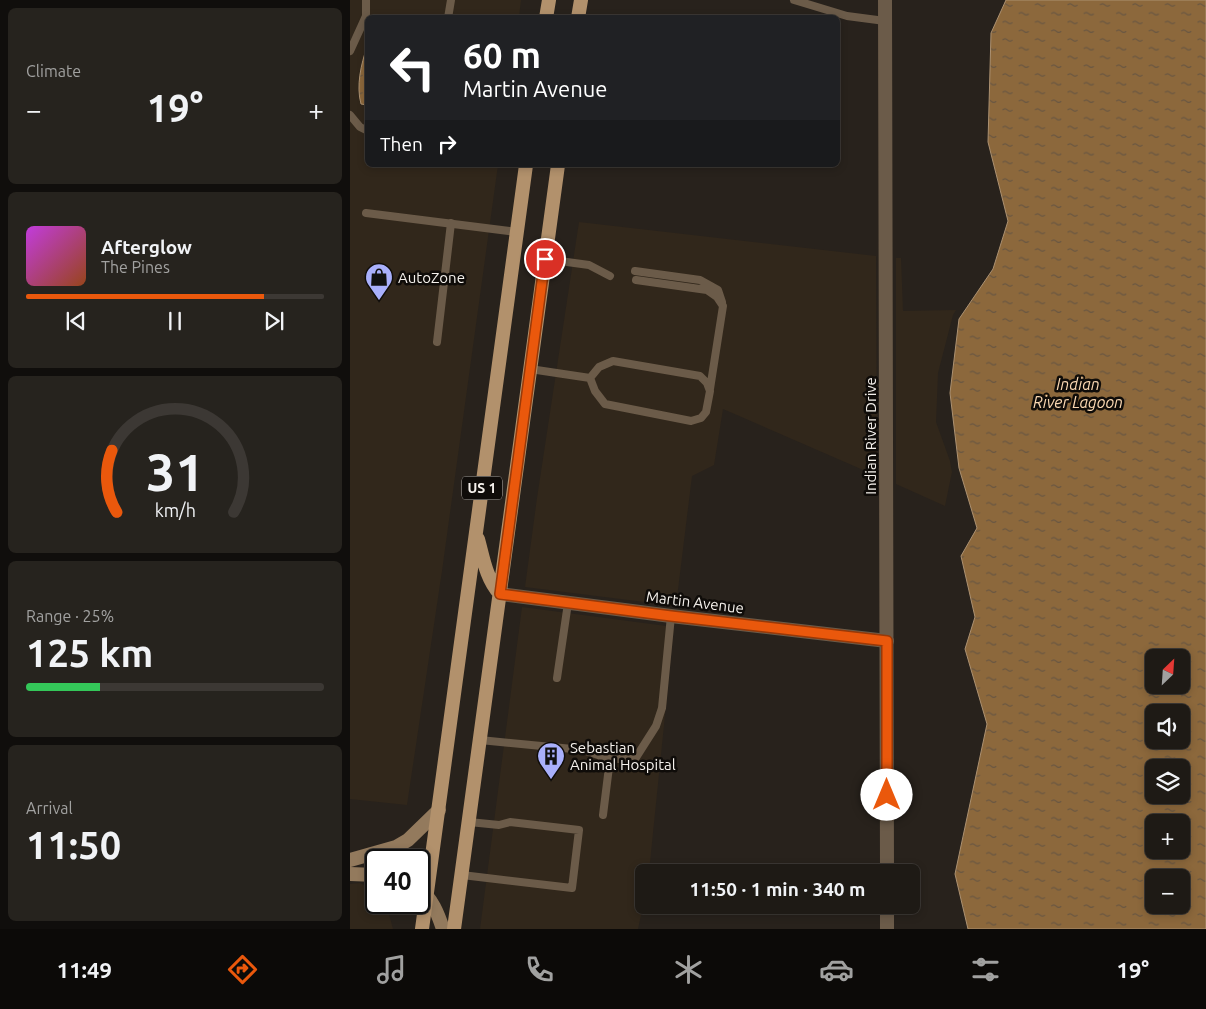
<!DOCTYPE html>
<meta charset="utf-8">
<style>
:root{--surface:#1e1a15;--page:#26231e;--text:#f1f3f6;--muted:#a1a1a0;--line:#3c3834;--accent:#ea580c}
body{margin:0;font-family:Ubuntu,sans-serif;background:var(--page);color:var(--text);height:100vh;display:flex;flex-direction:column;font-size:19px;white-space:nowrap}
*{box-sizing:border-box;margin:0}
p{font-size:16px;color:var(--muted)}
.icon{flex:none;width:28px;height:28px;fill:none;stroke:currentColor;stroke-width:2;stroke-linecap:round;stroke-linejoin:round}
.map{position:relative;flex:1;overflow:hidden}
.side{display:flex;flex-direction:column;gap:8px;padding:8px;background:#100e0c;width:350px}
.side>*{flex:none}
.guide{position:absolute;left:15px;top:15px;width:475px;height:152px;border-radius:8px;box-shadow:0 2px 8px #0003,0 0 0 1px var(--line);background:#202124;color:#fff;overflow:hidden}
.needle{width:32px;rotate:25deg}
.tools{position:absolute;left:795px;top:649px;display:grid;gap:10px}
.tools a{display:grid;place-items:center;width:45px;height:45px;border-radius:8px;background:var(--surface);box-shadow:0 2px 8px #0003,0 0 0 1px var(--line);font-size:25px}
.speed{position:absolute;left:15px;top:849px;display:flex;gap:10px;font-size:25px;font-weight:700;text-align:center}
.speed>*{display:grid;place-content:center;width:65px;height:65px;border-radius:50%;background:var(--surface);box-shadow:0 2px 8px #0003,0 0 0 1px var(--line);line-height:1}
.speed .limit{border:2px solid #111;border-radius:8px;background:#fff;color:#111}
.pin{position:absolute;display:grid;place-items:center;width:42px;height:42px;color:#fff;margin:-21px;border:2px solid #fff;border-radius:50%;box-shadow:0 1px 5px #0007}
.me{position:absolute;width:55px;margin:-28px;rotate:0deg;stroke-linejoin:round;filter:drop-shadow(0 0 4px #0008)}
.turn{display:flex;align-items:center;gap:18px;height:105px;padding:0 15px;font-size:22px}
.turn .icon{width:65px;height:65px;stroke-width:2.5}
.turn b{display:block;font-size:35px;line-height:42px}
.then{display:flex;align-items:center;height:48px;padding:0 15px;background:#0003;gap:10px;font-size:19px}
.big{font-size:38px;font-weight:700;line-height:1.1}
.side .card{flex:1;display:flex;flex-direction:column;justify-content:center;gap:8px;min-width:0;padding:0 18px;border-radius:8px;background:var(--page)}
.side .dial{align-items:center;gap:0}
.dial svg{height:130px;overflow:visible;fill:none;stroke:var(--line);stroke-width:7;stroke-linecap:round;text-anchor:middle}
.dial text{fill:var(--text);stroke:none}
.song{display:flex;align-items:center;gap:15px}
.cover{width:60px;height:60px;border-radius:8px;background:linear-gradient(135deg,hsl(290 70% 55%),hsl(20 70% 35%))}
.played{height:5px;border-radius:2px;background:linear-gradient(90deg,var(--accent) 80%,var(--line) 80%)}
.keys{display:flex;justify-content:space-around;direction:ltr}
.heat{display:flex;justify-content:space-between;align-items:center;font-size:28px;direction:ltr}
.charge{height:8px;border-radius:4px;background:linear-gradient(90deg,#34c759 25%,var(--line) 0)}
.trip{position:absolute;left:285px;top:864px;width:285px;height:50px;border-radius:8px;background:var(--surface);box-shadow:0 2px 8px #0003,0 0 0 1px var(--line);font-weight:700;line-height:50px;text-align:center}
.dock{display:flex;height:80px;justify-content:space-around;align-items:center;background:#0c0a08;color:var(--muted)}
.dock .icon{width:35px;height:35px}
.dock .current{color:var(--accent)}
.dock b{font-size:22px;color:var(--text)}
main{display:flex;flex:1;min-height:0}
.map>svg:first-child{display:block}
.built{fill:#31271b}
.water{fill:url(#water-ripples);stroke:#ac9171;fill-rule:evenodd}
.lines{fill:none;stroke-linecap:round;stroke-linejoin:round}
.service{stroke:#6b5b49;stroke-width:8}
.minor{stroke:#6b5b49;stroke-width:14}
.tertiary{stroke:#6b5b49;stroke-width:14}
.secondary{stroke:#937a5d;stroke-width:14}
.primary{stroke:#b2916c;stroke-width:14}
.route-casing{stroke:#983908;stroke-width:12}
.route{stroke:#ea580c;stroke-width:9}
.labels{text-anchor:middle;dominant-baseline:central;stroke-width:5;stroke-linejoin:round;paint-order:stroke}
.shield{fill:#0f0c09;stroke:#b0aca8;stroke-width:1}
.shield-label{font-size:14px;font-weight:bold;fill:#f5f1ec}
.poi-label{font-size:15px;fill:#f5f1ec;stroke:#0f0c09;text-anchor:start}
.street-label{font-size:15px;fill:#f5f1ec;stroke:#0f0c09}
.water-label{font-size:16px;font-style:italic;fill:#fbd8b2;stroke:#0f0c09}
</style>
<main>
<section class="side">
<div class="card"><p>Climate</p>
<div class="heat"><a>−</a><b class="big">19°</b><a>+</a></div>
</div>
<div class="card">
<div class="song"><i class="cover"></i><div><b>Afterglow</b><p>The Pines</p></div></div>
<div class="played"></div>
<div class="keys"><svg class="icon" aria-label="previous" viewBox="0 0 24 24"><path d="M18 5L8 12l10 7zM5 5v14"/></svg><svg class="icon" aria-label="pause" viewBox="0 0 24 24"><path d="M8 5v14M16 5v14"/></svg><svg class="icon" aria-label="next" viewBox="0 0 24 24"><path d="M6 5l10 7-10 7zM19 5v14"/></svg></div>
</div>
<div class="card dial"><svg viewBox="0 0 100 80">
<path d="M14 69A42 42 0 1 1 86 69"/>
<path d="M14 69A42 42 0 0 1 11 31" stroke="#ea580c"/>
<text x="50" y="56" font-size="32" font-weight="700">31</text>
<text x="50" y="72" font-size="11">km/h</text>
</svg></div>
<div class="card"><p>Range · 25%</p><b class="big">125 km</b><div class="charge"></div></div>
<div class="card"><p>Arrival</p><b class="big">11:50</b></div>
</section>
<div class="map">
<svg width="856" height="929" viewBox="0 0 856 929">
<defs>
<pattern id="water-ripples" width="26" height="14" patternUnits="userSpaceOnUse" patternTransform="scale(1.25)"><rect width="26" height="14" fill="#8c683c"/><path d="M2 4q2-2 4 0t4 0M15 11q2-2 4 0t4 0" fill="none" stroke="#685642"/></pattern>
</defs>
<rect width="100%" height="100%" fill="#28221c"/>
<path class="built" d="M0 0H171L169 17 18 18V165H148L92 571 57 805 0 799Z
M229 222 526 256 527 476 373 409 364 465 342 476 326 606 175 587 187 498Z
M546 258H551L553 311 606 310 603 315 588 373 586 422 600 461 602 472 595 506 546 484Z
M172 607 324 627 299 872H294V901L288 929H130Z
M10 883 26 891V902L36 903 43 929H0V884Z"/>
<path class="water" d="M656 0H856V929H618L605 874 637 724 615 649 625 617 611 556 627 528 609 468 600 393 609 319 643 269 658 221 638 142 641 33ZM804 658H831V685H804ZM804 712H831V740H804ZM804 768H831V795H804ZM804 822H831V850H804ZM804 878H831V905H804Z
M17 47 18 105H17L11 104C6 86 11 64 17 47Z"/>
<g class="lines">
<path class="service" d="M444 0 497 16 535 21
M98 18 101 0
M0 51 16 16V0
M0 115 10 127 18 131
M16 213 167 232
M195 259 239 265 260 276
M285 271 350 280 368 290 372 302
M286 280 357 290 367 297 373 306 360 389
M87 342 101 223
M263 361 350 376 357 383 360 391 356 412 351 418 341 421 255 404 245 391 240 378 249 367Z
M180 369 240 378
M207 678 218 603
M130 740 233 750 260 759H285L306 726 312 708 321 616
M253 815 260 759
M112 875 222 888 229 830 160 822 149 825 119 822"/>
<path class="minor" d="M150 594 321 616 537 641"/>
<path class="tertiary" d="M535 0 537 872
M537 929V905"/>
<path class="secondary" d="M0 860 46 847 58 840 89 810
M0 874 26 875
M69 889C82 898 88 914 93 929"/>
<path class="primary" d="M196 18 199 0
M228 18 231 0
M128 539C133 557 136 579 150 594
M72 929 176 165
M104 929 208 165"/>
</g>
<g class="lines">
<g class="route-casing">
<path id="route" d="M195 259 150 594 321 616 537 641V795"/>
</g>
<use href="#route" class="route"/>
</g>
<defs>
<g id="shop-pin" transform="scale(1.4375)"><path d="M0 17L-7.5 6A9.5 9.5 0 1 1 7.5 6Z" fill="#a9b0fc" stroke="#0f0c09"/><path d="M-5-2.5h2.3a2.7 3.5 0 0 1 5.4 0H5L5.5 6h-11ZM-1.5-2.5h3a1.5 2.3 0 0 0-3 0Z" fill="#111"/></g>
<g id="building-pin" transform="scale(1.4375)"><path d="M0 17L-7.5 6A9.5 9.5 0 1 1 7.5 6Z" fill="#a9b0fc" stroke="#0f0c09"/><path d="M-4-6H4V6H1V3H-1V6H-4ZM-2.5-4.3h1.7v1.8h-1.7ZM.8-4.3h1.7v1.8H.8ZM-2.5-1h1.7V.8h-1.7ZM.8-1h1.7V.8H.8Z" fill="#111"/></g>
</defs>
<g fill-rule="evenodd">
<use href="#shop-pin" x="29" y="277"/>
<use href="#building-pin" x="201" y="756"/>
</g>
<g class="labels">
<rect class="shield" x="112" y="476.5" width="40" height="23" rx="4"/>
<g class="shield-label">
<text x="132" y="488">US 1</text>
</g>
<g class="poi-label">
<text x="48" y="277">AutoZone</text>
<text x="220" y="747">Sebastian<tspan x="220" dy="17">Animal Hospital</tspan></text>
</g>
<g class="street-label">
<text transform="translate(520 436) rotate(-90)">Indian River Drive</text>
<text transform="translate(345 602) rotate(7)">Martin Avenue</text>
</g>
<g class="water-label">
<text x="728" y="384">Indian<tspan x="728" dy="18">River Lagoon</tspan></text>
</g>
</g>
</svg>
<div class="tools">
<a><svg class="needle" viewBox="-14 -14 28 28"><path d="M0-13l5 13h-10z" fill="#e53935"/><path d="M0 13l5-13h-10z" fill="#a1a1a0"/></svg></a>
<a><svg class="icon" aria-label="sound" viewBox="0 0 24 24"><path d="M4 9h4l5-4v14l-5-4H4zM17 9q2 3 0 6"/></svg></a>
<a><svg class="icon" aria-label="layers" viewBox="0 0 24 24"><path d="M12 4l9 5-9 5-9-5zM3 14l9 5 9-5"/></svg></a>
<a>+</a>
<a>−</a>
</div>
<div class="speed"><div class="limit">40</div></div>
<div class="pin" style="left:195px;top:259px;background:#d93025"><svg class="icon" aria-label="arrive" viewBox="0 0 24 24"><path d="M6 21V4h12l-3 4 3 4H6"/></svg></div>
<svg class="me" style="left:537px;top:795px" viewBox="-20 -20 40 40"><circle r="19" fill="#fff"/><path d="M0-13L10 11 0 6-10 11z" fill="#ea580c"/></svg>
<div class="trip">11:50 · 1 min · 340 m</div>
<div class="guide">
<div class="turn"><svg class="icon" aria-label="left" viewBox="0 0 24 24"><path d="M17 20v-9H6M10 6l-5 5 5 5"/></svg><div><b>60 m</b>Martin Avenue</div></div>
<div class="then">Then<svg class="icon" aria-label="right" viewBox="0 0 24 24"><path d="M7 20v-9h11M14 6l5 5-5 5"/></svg></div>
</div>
</div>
</main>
<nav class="dock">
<b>11:49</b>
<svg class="icon current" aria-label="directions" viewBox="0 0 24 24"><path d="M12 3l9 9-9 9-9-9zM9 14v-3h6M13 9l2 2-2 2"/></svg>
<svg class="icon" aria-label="music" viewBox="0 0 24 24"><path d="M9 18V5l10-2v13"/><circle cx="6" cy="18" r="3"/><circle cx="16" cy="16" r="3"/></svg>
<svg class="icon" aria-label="phone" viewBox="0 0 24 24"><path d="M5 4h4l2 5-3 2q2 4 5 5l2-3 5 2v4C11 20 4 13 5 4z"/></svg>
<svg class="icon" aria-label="climate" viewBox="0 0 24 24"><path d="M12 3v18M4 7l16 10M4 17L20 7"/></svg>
<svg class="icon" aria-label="car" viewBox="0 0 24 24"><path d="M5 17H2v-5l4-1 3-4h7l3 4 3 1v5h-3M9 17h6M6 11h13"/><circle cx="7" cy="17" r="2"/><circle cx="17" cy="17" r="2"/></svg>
<svg class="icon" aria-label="filters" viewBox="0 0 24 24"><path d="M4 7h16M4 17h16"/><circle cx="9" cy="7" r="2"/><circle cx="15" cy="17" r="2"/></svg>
<b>19°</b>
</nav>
